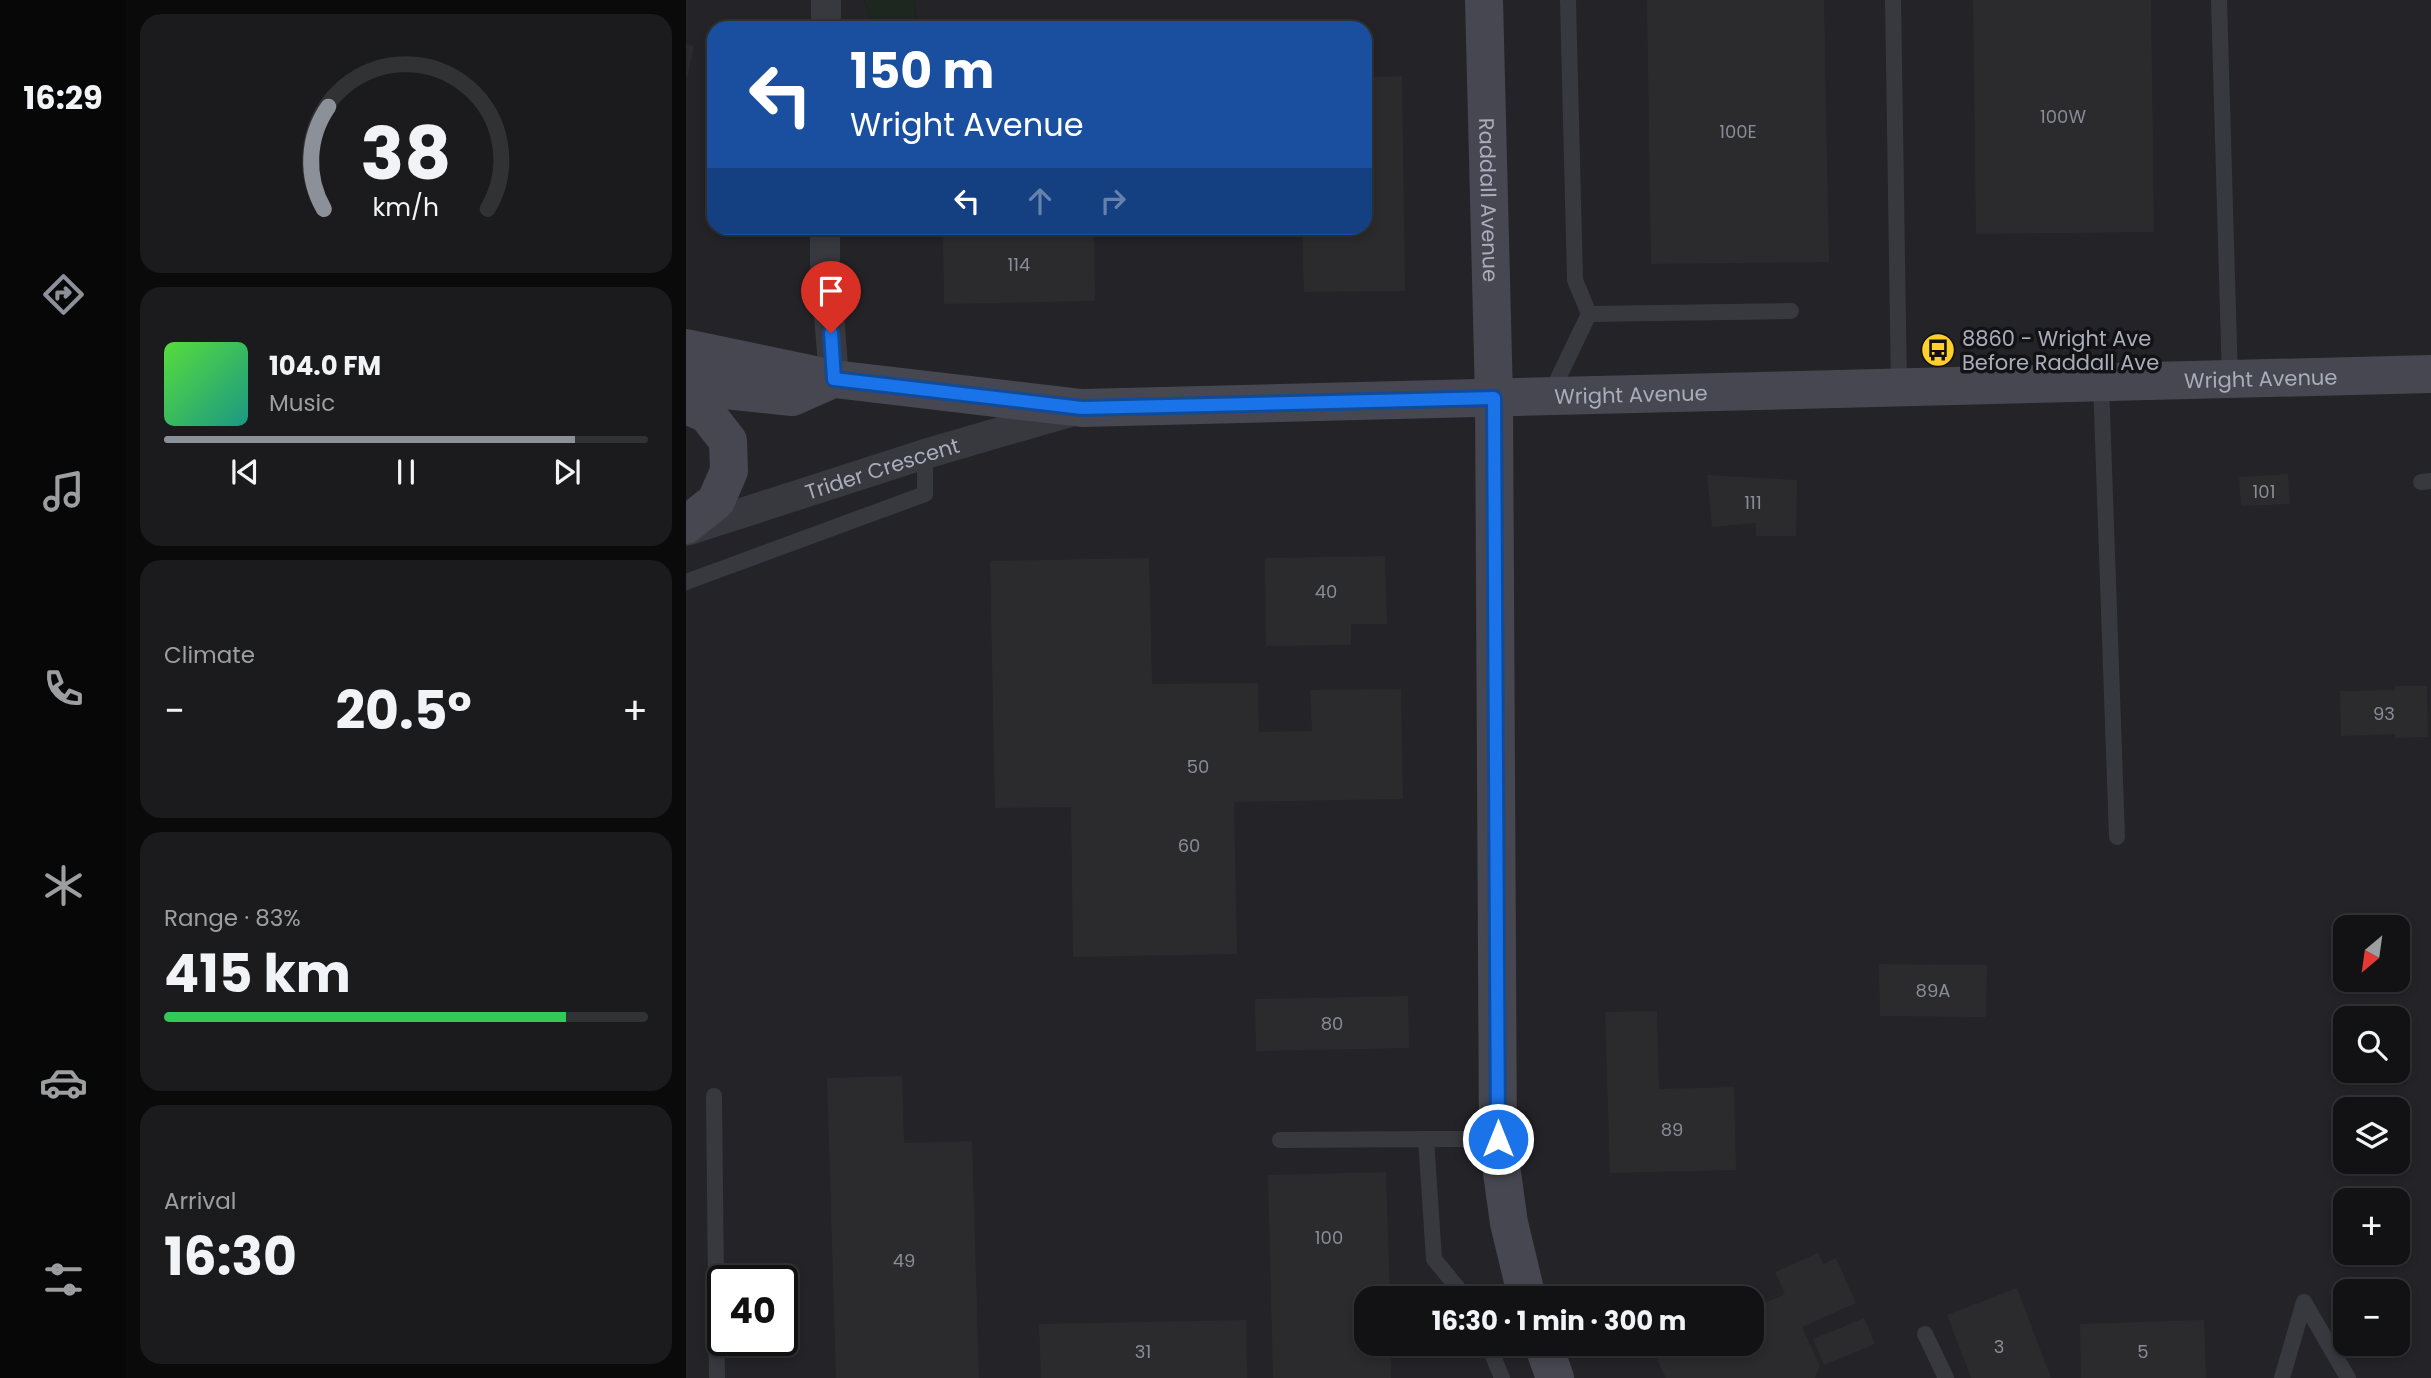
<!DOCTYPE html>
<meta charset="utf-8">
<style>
:root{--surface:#121214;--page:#1b1b1d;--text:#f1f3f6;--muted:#9c9ea0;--line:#313234;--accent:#8c9099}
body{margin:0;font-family:Poppins,sans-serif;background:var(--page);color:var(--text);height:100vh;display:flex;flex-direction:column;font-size:26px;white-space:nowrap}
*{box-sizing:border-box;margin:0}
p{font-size:23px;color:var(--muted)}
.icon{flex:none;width:38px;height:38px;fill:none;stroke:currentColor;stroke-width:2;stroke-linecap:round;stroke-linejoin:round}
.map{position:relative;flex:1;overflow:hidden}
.panel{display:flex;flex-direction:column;gap:14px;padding:14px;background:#0a0a0b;width:560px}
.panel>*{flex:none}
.guide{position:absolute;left:21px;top:21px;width:665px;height:214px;border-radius:21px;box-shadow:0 4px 10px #0003,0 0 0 2px var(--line);background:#1a4fa0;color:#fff;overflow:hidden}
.needle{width:46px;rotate:209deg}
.controls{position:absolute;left:1647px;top:915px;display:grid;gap:14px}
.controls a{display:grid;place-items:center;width:77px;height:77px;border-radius:14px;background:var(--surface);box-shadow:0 4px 10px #0003,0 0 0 2px var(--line);font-size:35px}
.speed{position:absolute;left:21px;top:1265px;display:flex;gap:14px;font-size:35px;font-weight:700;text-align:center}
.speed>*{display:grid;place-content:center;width:91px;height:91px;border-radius:50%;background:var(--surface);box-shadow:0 4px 10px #0003,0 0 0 2px var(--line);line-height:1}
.speed .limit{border:4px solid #111;border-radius:10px;background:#fff;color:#111}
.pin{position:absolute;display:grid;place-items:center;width:60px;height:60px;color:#fff;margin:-72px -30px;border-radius:50% 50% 50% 0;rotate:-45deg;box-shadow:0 0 7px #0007}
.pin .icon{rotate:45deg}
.me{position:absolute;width:77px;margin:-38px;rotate:0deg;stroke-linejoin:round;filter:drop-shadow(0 0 5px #0008)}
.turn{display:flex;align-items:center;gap:24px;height:147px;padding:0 28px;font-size:32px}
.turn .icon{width:91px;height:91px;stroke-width:2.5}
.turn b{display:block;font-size:49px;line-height:60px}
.lanes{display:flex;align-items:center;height:66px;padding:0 28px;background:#0003;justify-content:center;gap:35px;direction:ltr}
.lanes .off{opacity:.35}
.big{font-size:52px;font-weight:700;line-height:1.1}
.panel .card{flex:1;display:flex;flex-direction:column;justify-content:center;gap:10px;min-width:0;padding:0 24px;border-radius:21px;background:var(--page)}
.panel .dial{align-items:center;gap:0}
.dial svg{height:182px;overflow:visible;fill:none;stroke:var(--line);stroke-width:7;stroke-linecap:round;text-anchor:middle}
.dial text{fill:var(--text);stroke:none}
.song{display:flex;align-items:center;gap:21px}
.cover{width:84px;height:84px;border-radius:10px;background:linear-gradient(135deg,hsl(110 70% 55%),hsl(170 70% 35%))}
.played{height:7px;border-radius:4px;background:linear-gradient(90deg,var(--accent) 85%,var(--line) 85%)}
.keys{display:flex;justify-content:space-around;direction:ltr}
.heat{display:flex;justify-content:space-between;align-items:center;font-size:38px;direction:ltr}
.charge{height:10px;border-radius:5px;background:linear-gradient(90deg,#34c759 83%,var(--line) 0)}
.trip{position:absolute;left:668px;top:1286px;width:410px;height:70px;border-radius:21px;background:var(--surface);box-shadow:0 4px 10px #0003,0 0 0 2px var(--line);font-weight:700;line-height:70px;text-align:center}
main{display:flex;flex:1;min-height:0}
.tabs{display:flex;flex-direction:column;width:126px;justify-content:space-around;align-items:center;background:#070708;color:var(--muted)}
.tabs .icon{width:49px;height:49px}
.tabs .active{color:var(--accent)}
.tabs b{font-size:32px;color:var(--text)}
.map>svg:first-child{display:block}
.built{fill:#242327;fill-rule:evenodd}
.green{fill:#1d261f}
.building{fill:#2b2b2e}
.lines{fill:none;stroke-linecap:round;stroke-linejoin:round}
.lane{stroke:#38393f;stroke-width:16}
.street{stroke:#38393f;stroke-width:30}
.secondary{stroke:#464750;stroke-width:38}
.route-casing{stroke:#114b97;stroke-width:18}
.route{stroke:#1a73e8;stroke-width:12}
.labels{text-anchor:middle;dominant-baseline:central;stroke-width:7;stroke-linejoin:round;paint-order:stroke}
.number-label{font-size:18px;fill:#898b97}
.street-label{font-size:21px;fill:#a9acbb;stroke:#131315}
.poi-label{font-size:21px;fill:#a9acbb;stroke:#131315;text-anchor:start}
</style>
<main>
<nav class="tabs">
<b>16:29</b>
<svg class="icon active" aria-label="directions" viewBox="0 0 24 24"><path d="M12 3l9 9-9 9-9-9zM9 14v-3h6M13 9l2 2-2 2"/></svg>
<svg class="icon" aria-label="music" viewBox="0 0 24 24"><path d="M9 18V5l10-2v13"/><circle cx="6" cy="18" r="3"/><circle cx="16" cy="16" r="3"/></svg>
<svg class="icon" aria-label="phone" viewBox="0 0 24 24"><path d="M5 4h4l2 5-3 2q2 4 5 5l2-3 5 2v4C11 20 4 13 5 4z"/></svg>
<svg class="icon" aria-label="climate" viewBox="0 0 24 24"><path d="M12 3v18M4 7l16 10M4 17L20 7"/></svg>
<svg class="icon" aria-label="car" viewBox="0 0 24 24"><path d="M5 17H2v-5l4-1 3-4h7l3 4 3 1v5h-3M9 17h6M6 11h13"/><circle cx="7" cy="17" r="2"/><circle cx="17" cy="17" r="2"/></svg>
<svg class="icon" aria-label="filters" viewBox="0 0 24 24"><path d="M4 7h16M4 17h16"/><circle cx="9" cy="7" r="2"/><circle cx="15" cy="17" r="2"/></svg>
</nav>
<section class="panel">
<div class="card dial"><svg viewBox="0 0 100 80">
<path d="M14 69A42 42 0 1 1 86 69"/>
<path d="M14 69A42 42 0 0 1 16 24" stroke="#8c9099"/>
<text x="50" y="56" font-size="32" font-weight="700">38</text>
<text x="50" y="72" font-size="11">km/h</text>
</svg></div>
<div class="card">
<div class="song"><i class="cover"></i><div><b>104.0 FM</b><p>Music</p></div></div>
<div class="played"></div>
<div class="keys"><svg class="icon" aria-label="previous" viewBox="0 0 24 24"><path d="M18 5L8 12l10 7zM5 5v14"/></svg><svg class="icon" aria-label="pause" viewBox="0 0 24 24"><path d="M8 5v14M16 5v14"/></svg><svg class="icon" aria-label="next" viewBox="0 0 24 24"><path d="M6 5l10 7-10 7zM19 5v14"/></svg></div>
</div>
<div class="card"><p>Climate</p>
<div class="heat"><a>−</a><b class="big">20.5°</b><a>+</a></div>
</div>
<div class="card"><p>Range · 83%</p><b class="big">415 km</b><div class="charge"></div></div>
<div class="card"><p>Arrival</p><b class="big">16:30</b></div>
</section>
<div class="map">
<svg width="1745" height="1378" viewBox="0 0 1745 1378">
<rect width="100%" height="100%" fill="#18181a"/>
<path class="built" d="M0 0H178L187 25 192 28H28V228H679V28H232L228 0H1745V1378H0ZM1659 928H1712V980H1659ZM1659 1018H1712V1071H1659ZM1659 1110H1712V1162H1659ZM1659 1200H1712V1253H1659ZM37 1281H96V1340H37ZM1659 1292H1712V1344H1659ZM681 1298H1066V1344H681Z"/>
<path class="green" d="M178 0H228L232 28H192L187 26Z"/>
<path class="building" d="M961 0H1138L1143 262 965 264Z
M1287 0H1465L1468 232 1290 234Z
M0 44 8 46 1 78H0Z
M716 76 719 291 618 292 616 228H679V77Z
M257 228H408L409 301 258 304Z
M1602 474 1604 504 1555 506 1553 477Z
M1021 475 1111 480 1110 536H1070V523L1026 527Z
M699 556 701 624H665V645L580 646 579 558Z
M463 558 466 684 572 683 573 732 626 731 624 690 715 689 717 799 548 802 551 954 387 957 385 807 309 808 304 561Z
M1709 686H1741L1742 737 1709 738V734L1655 736 1654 691 1709 690Z
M1193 964 1301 965 1300 1017 1194 1016Z
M722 996 723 1048 570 1051 569 999Z
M971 1011 973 1089 1048 1087 1050 1170 924 1173 919 1012Z
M216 1076 218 1143 286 1141 293 1378H150L141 1078Z
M700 1172 704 1298H681V1344H705V1378H587L582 1175Z
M1132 1253 1137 1264 1150 1258 1170 1303 1116 1327 1134 1366 1129 1378H980L971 1359 1005 1344H1066V1309L1099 1294 1089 1272Z
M1331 1288 1365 1378H1285L1261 1315Z
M1178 1318 1189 1344 1138 1365 1127 1339Z
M560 1320 561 1378H355L353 1324Z
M1518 1320 1520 1378H1395L1394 1324Z"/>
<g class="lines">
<path class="lane" d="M882 0 889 280 903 314
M1207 0 1213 387
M1533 0 1544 380
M1415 383 1431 837
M864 395 903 314 1105 311
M1735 482 1745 481
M0 582 239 494V454
M28 1096 31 1378
M740 1139H811
M594 1140 740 1139 748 1259 780 1298
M1618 1302 1662 1378
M1239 1334 1260 1378
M802 1344 816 1378
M1596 1378 1618 1302"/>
<g class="street">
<path d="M140 28V0"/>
<path d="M139 228V263L148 379"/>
<path id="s1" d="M0 531 239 454 387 411"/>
</g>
<g class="secondary">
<path id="s2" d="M798 0 808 398 812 1144 823 1223 841 1298"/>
<path id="s3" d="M0 348 148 379 396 408 1745 374"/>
<path d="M0 386 106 397 140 382"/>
<path d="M0 405 21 414 42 441 43 471 30 501 0 525"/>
<path d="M857 1344 869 1378"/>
</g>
</g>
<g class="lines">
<g class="route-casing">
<path id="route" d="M145 333 148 379 396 408 808 398 812 1139"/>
</g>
<use href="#route" class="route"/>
</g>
<defs>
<g id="bus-disc" transform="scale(1.75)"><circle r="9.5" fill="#ffd02b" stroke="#131315"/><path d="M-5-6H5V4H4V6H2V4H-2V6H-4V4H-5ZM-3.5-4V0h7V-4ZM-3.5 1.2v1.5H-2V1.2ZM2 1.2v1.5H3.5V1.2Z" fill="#111"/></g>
</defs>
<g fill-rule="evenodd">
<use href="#bus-disc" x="1252" y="350"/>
</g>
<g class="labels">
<g class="number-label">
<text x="1377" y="116">100W</text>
<text x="1052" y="131">100E</text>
<text x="333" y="264">114</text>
<text x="1578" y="491">101</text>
<text x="1067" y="502">111</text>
<text x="640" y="591">40</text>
<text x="1698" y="713">93</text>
<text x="512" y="766">50</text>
<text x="503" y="845">60</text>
<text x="1247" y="990">89A</text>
<text x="646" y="1023">80</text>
<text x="986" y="1129">89</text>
<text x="643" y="1237">100</text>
<text x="218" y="1260">49</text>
<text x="1313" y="1346">3</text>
<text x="457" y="1351">31</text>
<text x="1457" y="1351">5</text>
</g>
<g class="street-label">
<text stroke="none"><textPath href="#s2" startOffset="200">Raddall Avenue</textPath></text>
<text stroke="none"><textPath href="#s3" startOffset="1580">Wright Avenue</textPath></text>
<text stroke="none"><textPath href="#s3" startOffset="950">Wright Avenue</textPath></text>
<text stroke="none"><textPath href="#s1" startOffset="206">Trider Crescent</textPath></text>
</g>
<g class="poi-label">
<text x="1276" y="338">8860 - Wright Ave<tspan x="1276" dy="24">Before Raddall Ave</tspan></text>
</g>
</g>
</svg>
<div class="controls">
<a><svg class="needle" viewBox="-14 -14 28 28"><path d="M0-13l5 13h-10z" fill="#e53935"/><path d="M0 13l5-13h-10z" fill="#9c9ea0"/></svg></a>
<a><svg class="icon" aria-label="search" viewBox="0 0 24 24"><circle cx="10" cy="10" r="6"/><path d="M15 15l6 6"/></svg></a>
<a><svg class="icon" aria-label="layers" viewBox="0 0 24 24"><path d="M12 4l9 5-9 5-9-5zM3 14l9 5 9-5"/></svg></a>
<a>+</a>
<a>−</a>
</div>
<div class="speed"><div class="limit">40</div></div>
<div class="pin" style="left:145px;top:333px;background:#d93025"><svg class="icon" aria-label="arrive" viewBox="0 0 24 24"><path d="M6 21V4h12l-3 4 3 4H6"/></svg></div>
<svg class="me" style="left:812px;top:1139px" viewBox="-20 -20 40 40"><circle r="17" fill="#1a73e8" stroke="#fff" stroke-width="3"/><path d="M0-11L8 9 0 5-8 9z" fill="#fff"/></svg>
<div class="trip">16:30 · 1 min · 300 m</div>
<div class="guide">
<div class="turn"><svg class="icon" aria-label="left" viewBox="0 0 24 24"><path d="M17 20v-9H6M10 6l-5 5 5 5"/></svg><div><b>150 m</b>Wright Avenue</div></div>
<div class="lanes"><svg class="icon" aria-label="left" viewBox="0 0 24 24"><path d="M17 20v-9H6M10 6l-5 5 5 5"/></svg><svg class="icon off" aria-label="ahead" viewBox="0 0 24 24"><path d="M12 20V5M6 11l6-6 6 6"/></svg><svg class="icon off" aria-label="right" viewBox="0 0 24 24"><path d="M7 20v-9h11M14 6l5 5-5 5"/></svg></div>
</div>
</div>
</main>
